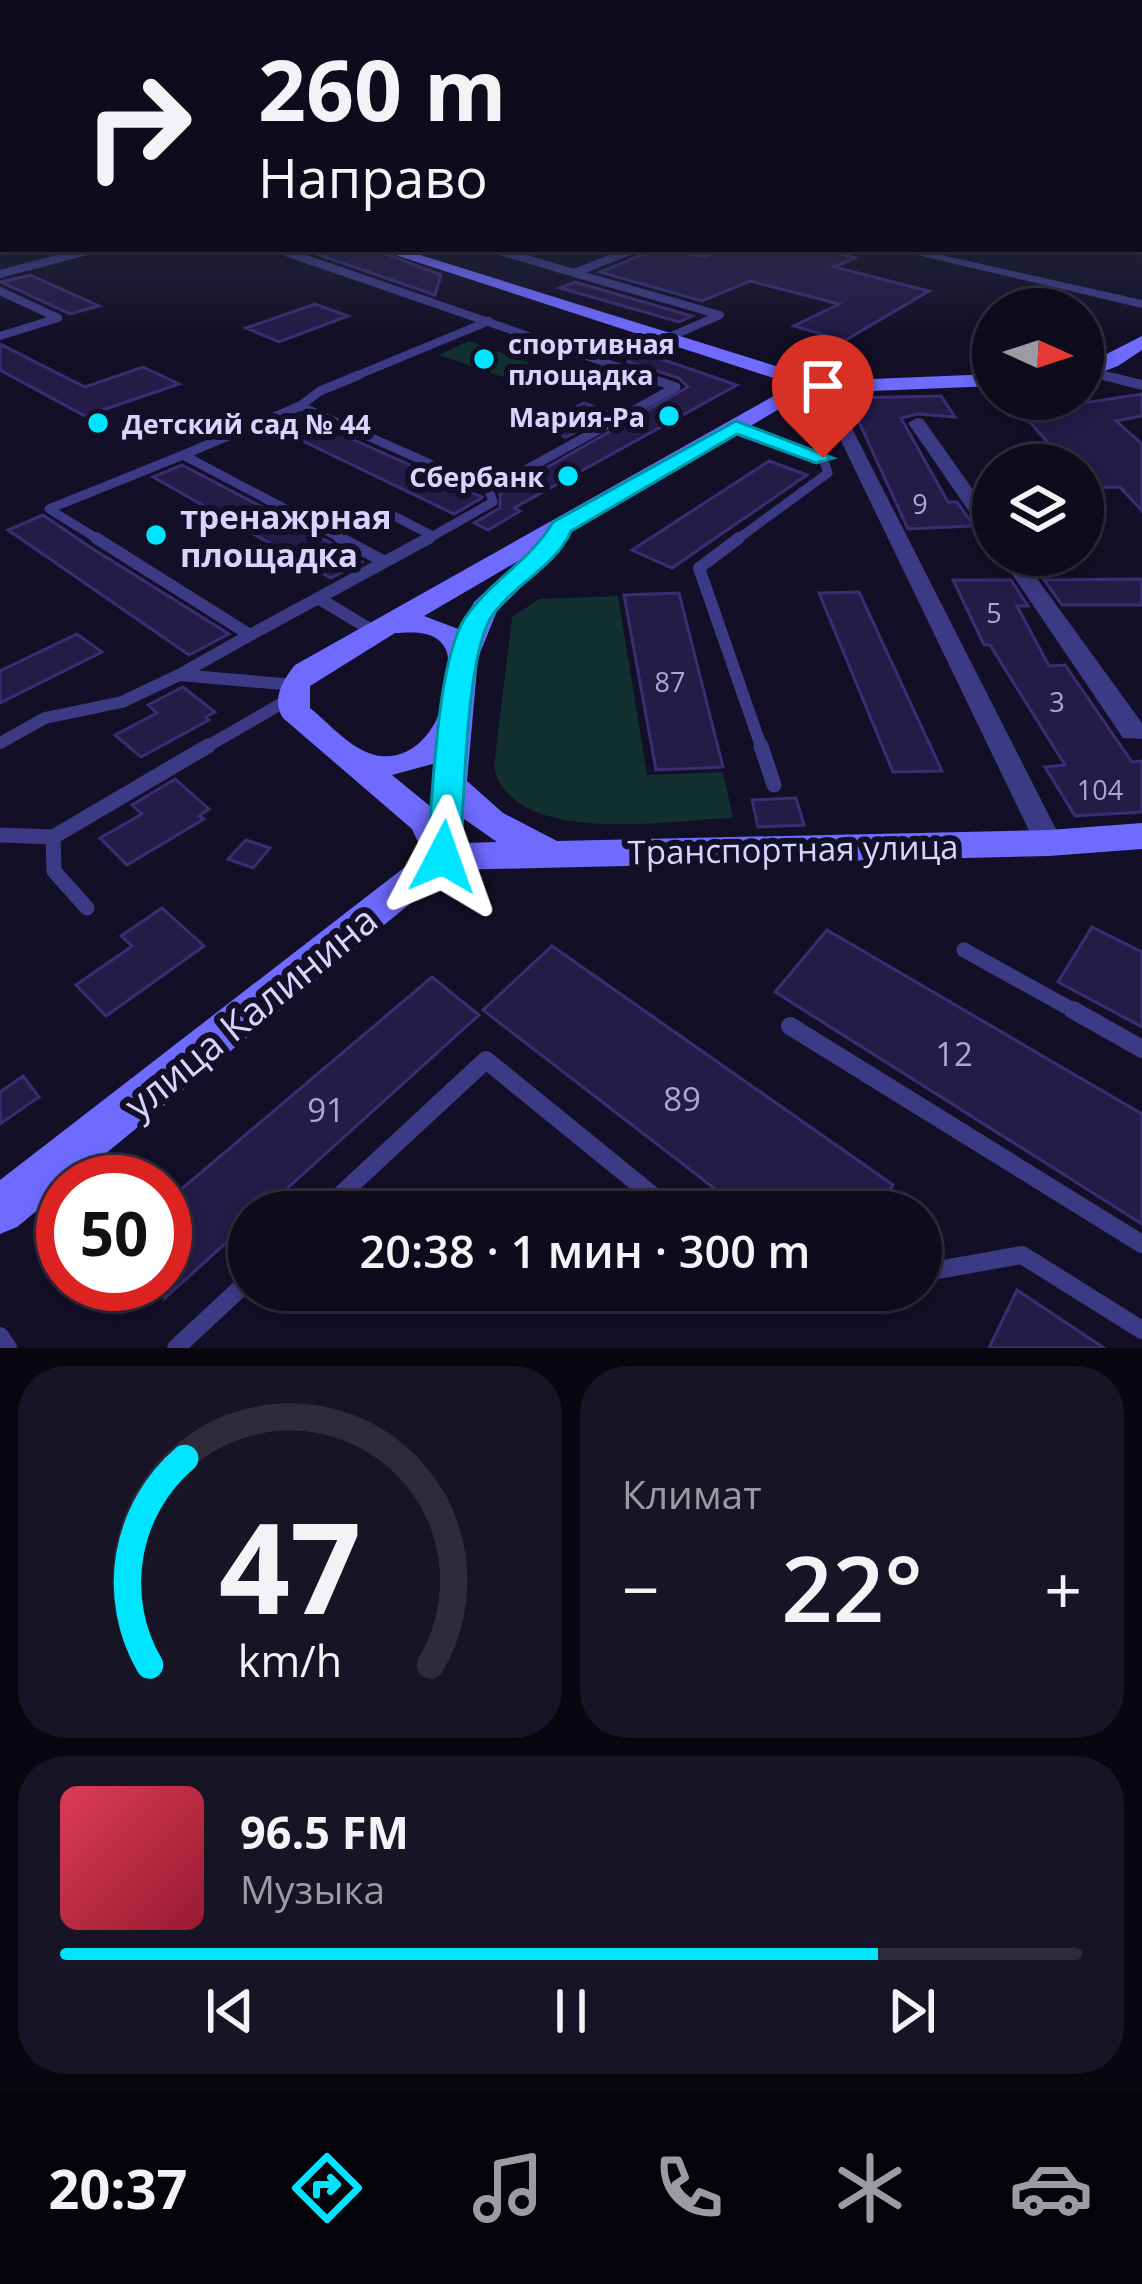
<!DOCTYPE html>
<html lang="ru">
<meta charset="utf-8">
<style>
:root{--surface:#0e0b1c;--page:#171425;--text:#f1f3f6;--muted:#9b9ba3;--line:#2e2b3b;--accent:#00e5ff}
body{margin:0;font-family:"Open Sans",sans-serif;background:var(--page);color:var(--text);height:100vh;display:flex;flex-direction:column;font-size:45px;white-space:nowrap}
*{box-sizing:border-box;margin:0}
p{font-size:39px;color:var(--muted)}
.icon{flex:none;width:66px;height:66px;fill:none;stroke:currentColor;stroke-width:2;stroke-linecap:round;stroke-linejoin:round}
.map{position:relative;height:1348px;overflow:hidden}
.side{display:flex;flex-direction:column;gap:18px;padding:18px;background:#08060f;flex:1}
.side>*{flex:none}
.guide{position:absolute;left:0px;top:0px;width:1143px;height:252px;box-shadow:0 6px 18px #0003,0 0 0 3px var(--line);background:#0e0b1c;color:var(--text);overflow:hidden}
.needle{width:78px;rotate:93deg}
.fabs{position:absolute;left:972px;top:288px;display:grid;gap:24px}
.fabs a{display:grid;place-items:center;width:132px;height:132px;border-radius:50%;background:var(--surface);box-shadow:0 6px 18px #0003,0 0 0 3px var(--line);font-size:60px}
.speed{position:absolute;left:36px;top:1155px;display:flex;gap:24px;font-size:60px;font-weight:700;text-align:center}
.speed>*{display:grid;place-content:center;width:156px;height:156px;border-radius:50%;background:var(--surface);box-shadow:0 6px 18px #0003,0 0 0 3px var(--line);line-height:1}
.speed .limit{border:18px solid #d22;background:#fff;color:#111}
.pin{position:absolute;display:grid;place-items:center;width:102px;height:102px;color:#fff;margin:-123px -51px;border-radius:50% 50% 50% 0;rotate:-45deg;box-shadow:0 0 12px #0007}
.pin .icon{rotate:45deg}
.me{position:absolute;width:132px;margin:-66px;rotate:4deg;stroke-linejoin:round;filter:drop-shadow(0 0 9px #0008)}
.turn{display:flex;align-items:center;gap:42px;height:252px;padding:0 60px;font-size:54px}
.turn .icon{width:156px;height:156px;stroke-width:2.5}
.turn b{display:block;font-size:84px;line-height:102px}
.big{font-size:90px;font-weight:600;line-height:1.1}
.side .tile{flex:1;display:flex;flex-direction:column;justify-content:center;gap:18px;min-width:0;padding:0 42px;border-radius:48px;background:var(--page)}
.side .dial{align-items:center;gap:0}
.dial svg{height:312px;overflow:visible;fill:none;stroke:var(--line);stroke-width:7;stroke-linecap:round;text-anchor:middle}
.dial text{fill:var(--text);stroke:none}
.song{display:flex;align-items:center;gap:36px}
.cover{width:144px;height:144px;border-radius:18px;background:linear-gradient(135deg,hsl(350 70% 55%),hsl(350 70% 35%))}
.played{height:12px;border-radius:6px;background:linear-gradient(90deg,var(--accent) 80%,var(--line) 80%)}
.keys{display:flex;justify-content:space-around;direction:ltr}
.heat{display:flex;justify-content:space-between;align-items:center;font-size:66px;direction:ltr}
.side .tiles{flex:1;display:grid;gap:18px;grid-template-columns:1fr 1fr}
.tile:last-child{grid-column:span 2}
.trip{position:absolute;left:228px;top:1191px;width:714px;height:120px;border-radius:60px;background:var(--surface);box-shadow:0 6px 18px #0003,0 0 0 3px var(--line);font-weight:600;line-height:120px;text-align:center}
.menu{display:flex;height:192px;justify-content:space-around;align-items:center;background:#06040b;color:var(--muted)}
.menu .icon{width:84px;height:84px}
.menu .active{color:var(--accent)}
.menu b{font-size:54px;color:var(--text)}
.map>svg:first-child{display:block}
.green{fill:#12302f}
.building{fill:#241b47;stroke:#3b2d73;stroke-width:3}
.lines{fill:none;stroke-linecap:round;stroke-linejoin:round}
.lane-far4{stroke:#3d3a85;stroke-width:8}
.lane-far3{stroke:#3d3a85;stroke-width:9}
.lane-far2{stroke:#3d3a85;stroke-width:12}
.lane-far1{stroke:#3d3a85;stroke-width:15}
.lane{stroke:#3d3a85;stroke-width:18}
.street{fill:#3d3a85;fill-rule:evenodd}
.secondary{fill:#6f6bff;fill-rule:evenodd}
.primary{fill:#c25bff;fill-rule:evenodd}
.route{fill:#00e5ff;stroke:#0095a6;stroke-width:3}
.poi-dot{fill:#00e5ff;stroke:#130f26;stroke-width:4.5}
.labels{text-anchor:middle;dominant-baseline:central;stroke-width:12;stroke-linejoin:round;paint-order:stroke}
.far-poi-label{font-size:27px;font-weight:bold;fill:#d9d4ff;stroke:#130f26;text-anchor:start}
.number-label{font-size:27px;fill:#aca6d1}
.poi-label{font-size:33px;font-weight:bold;fill:#d9d4ff;stroke:#130f26;text-anchor:start}
.street-label{font-size:33px;fill:#d9d4ff;stroke:#130f26}
.near-number-label{font-size:33px;fill:#aca6d1}
.near-street-label{font-size:39px;fill:#d9d4ff;stroke:#130f26}
</style>
<div class="map">
<svg width="1142" height="1348" viewBox="0 0 1142 1348">
<rect width="100%" height="100%" fill="#130f26"/>
<path class="green" d="M469 341 529 363 503 377 439 355Z
M618 596 647 775 723 772 733 818C669 820 513 848 494 767L512 617 539 599Z"/>
<path class="building" d="M302 249H373L441 275 435 295Z
M656 249 705 257 724 249H823L855 258 834 267 929 291 844 341 794 326 839 304 750 281 702 301 600 272Z
M30 275 99 306 70 314 1 282Z
M575 282 692 316 679 322 560 288Z
M315 304 348 316 279 342 246 328Z
M0 344 85 387 143 367 179 384 85 416 0 370Z
M632 349 737 385 514 508 520 511 488 530 474 523 500 508V494L688 387 679 378 628 362Z
M1142 394V416L1116 421 1142 444V511L1120 487 1083 488V465H1067L1010 399H1037L1045 409Z
M941 396 955 417 918 414 901 418 948 502H957L974 526 908 529 848 398Z
M584 403 611 413 566 437 538 427Z
M300 416 482 497V498L454 514 274 427Z
M769 461 807 475 672 568 632 550Z
M182 465 331 543 362 562 331 578 153 477Z
M43 515 90 547 229 634 189 655 8 530Z
M1142 579V605H1062L1044 580Z
M953 580H1011L1028 606H1017L1049 666 1065 665 1132 762 1142 761V812L1075 816 1045 767 1065 765 990 645H984Z
M859 592 942 771 893 772 819 593Z
M679 593 723 767 656 770 624 595Z
M77 634 102 652 0 703V671Z
M183 687 215 712 206 717 209 720 141 757 115 735 157 713 148 705Z
M175 779 209 809 199 816 204 819 127 865 100 838 142 814 132 805Z
M796 798 804 825 758 827 752 800Z
M246 840 270 848 253 868 228 859Z
M162 908 204 946 106 1016 76 985 132 946 121 936Z
M1092 927 1142 952V1027L1058 982Z
M827 930 1142 1114V1224L775 992Z
M552 946 893 1185 875 1212H745L483 1010Z
M432 977 479 1015 261 1212H249V1222L165 1298V1203Z
M23 1076 39 1097 0 1124V1092Z
M1017 1290 1104 1348H989Z"/>
<g class="lines">
<path class="lane-far4" d="M277 249 650 378
M493 249 574 273
M635 249 574 273 720 315 667 338
M0 274 95 249
M0 291 58 318 0 336
M351 378 489 321"/>
<path class="lane-far3" d="M359 375 320 391 300 406 489 490
M300 406 183 455 346 541
M394 516 433 536 493 502 489 490 676 387 641 375
M101 541 49 509 183 455
M423 541 433 536
M735 541 828 473 823 458 736 427"/>
<path class="lane-far2" d="M96 538 250 635 429 538
M340 538 385 562
M739 538 699 568 762 749
M318 598 373 631
M179 675 250 635
M0 743 45 718 122 702 179 675 295 685
M203 749 291 698"/>
<path class="lane-far1" d="M761 746 774 785
M0 835 53 837 208 746
M53 837 54 871 87 908
M964 950 1078 1013"/>
<path class="lane" d="M1073 1010 1142 1049
M790 1026 1142 1244
M322 1212 486 1060 673 1212
M921 1273 1022 1255 1142 1330
M770 1290 779 1298 823 1290
M0 1336 8 1348
M176 1348 249 1280"/>
<path class="street" d="M892 249H915L1142 300V308Z
M1089 367 1142 380V390L1083 375V369Z
M817 384 831 387 1063 843 1059 850 1049 853 1039 850 1035 843 815 387Z
M917 418 923 419 993 518V538L986 536 908 423Z
M999 555H1020L1142 723V739L1123 738Z"/>
<path class="secondary" d="M377 249H401L824 381 993 374V386L824 393 793 401 541 548 553 556 497 611 478 658 467 781 503 813 557 841 1049 830 1142 823V849L1049 856 451 870 71 1182H63V1189L17 1227 0 1234V1180L423 853 412 829 283 718C271 699 283 680 295 665L779 393 801 387ZM520 560 474 602 461 630 424 616ZM395 633C412 632 436 630 445 648 452 660 446 680 444 694 439 734 403 773 360 749 342 739 326 721 310 708V686ZM436 763 431 807 392 775ZM464 819 497 842 462 843Z
M1142 336V350L1118 366 1083 379V366Z"/>
<path class="primary" d="M3 226V236L0 237V227Z"/>
</g>
<linearGradient id="sky" x2="0" y2="1"><stop stop-color="#0a0815"/><stop offset="0.44" stop-color="#333752"/><stop offset="1" stop-color="#333752" stop-opacity="0"/></linearGradient>
<rect width="1142" height="336" fill="url(#sky)"/>
<path class="route" d="M736 421 833 458 816 463 737 434 571 531C555 568 511 585 490 619 466 660 464 803 460 857L455 866H431L427 857C433 799 436 663 465 618 490 581 531 560 553 522Z"/>
<g class="poi-dot">
<circle cx="484" cy="359" r="12"/>
<circle cx="669" cy="416" r="12"/>
<circle cx="98" cy="423" r="12"/>
<circle cx="568" cy="476" r="12"/>
<circle cx="156" cy="535" r="12"/>
</g>
<g class="labels">
<g class="far-poi-label">
<text x="508" y="343">спортивная<tspan x="508" dy="31">площадка</tspan></text>
<text x="645" y="416" text-anchor="end">Мария-Ра</text>
<text x="122" y="423">Детский сад № 44</text>
<text x="544" y="476" text-anchor="end">Сбербанк</text>
</g>
<g class="number-label">
<text x="920" y="503">9</text>
<text x="994" y="612">5</text>
<text x="670" y="681">87</text>
<text x="1057" y="701">3</text>
<text x="1100" y="789">104</text>
</g>
<g class="poi-label">
<text x="180" y="516">тренажрная<tspan x="180" dy="38">площадка</tspan></text>
</g>
<g class="street-label">
<text transform="translate(793 849) rotate(-1)">Транспортная улица</text>
</g>
<g class="near-number-label">
<text x="954" y="1053">12</text>
<text x="682" y="1098">89</text>
<text x="326" y="1109">91</text>
</g>
<g class="near-street-label">
<text transform="translate(250 1011) rotate(-39)">улица Калинина</text>
</g>
</g>
</svg>
<div class="fabs">
<a><svg class="needle" viewBox="-14 -14 28 28"><path d="M0-13l5 13h-10z" fill="#e53935"/><path d="M0 13l5-13h-10z" fill="#9b9ba3"/></svg></a>
<a><svg class="icon" aria-label="layers" viewBox="0 0 24 24"><path d="M12 4l9 5-9 5-9-5zM3 14l9 5 9-5"/></svg></a>
</div>
<div class="speed"><div class="limit">50</div></div>
<div class="pin" style="left:823px;top:458px;background:#d93025"><svg class="icon" aria-label="arrive" viewBox="0 0 24 24"><path d="M6 21V4h12l-3 4 3 4H6"/></svg></div>
<svg class="me" style="left:443px;top:857px" viewBox="-20 -20 40 40"><path d="M0-17L14 15 0 8-14 15z" fill="#00e5ff" stroke="#fff" stroke-width="4"/></svg>
<div class="trip">20:38 · 1 мин · 300 m</div>
<div class="guide">
<div class="turn"><svg class="icon" aria-label="right" viewBox="0 0 24 24"><path d="M7 20v-9h11M14 6l5 5-5 5"/></svg><div><b>260 m</b>Направо</div></div>
</div>
</div>
<section class="side">
<div class="tiles">
<div class="tile dial"><svg viewBox="0 0 100 80">
<path d="M14 69A42 42 0 1 1 86 69"/>
<path d="M14 69A42 42 0 0 1 23 16" stroke="#00e5ff"/>
<text x="50" y="56" font-size="32" font-weight="700">47</text>
<text x="50" y="72" font-size="11">km/h</text>
</svg></div>
<div class="tile"><p>Климат</p>
<div class="heat"><a>−</a><b class="big">22°</b><a>+</a></div>
</div>
<div class="tile">
<div class="song"><i class="cover"></i><div><b>96.5 FM</b><p>Музыка</p></div></div>
<div class="played"></div>
<div class="keys"><svg class="icon" aria-label="previous" viewBox="0 0 24 24"><path d="M18 5L8 12l10 7zM5 5v14"/></svg><svg class="icon" aria-label="pause" viewBox="0 0 24 24"><path d="M8 5v14M16 5v14"/></svg><svg class="icon" aria-label="next" viewBox="0 0 24 24"><path d="M6 5l10 7-10 7zM19 5v14"/></svg></div>
</div>
</div>
</section>
<nav class="menu">
<b>20:37</b>
<svg class="icon active" aria-label="directions" viewBox="0 0 24 24"><path d="M12 3l9 9-9 9-9-9zM9 14v-3h6M13 9l2 2-2 2"/></svg>
<svg class="icon" aria-label="music" viewBox="0 0 24 24"><path d="M9 18V5l10-2v13"/><circle cx="6" cy="18" r="3"/><circle cx="16" cy="16" r="3"/></svg>
<svg class="icon" aria-label="phone" viewBox="0 0 24 24"><path d="M5 4h4l2 5-3 2q2 4 5 5l2-3 5 2v4C11 20 4 13 5 4z"/></svg>
<svg class="icon" aria-label="climate" viewBox="0 0 24 24"><path d="M12 3v18M4 7l16 10M4 17L20 7"/></svg>
<svg class="icon" aria-label="car" viewBox="0 0 24 24"><path d="M5 17H2v-5l4-1 3-4h7l3 4 3 1v5h-3M9 17h6M6 11h13"/><circle cx="7" cy="17" r="2"/><circle cx="17" cy="17" r="2"/></svg>
</nav>
